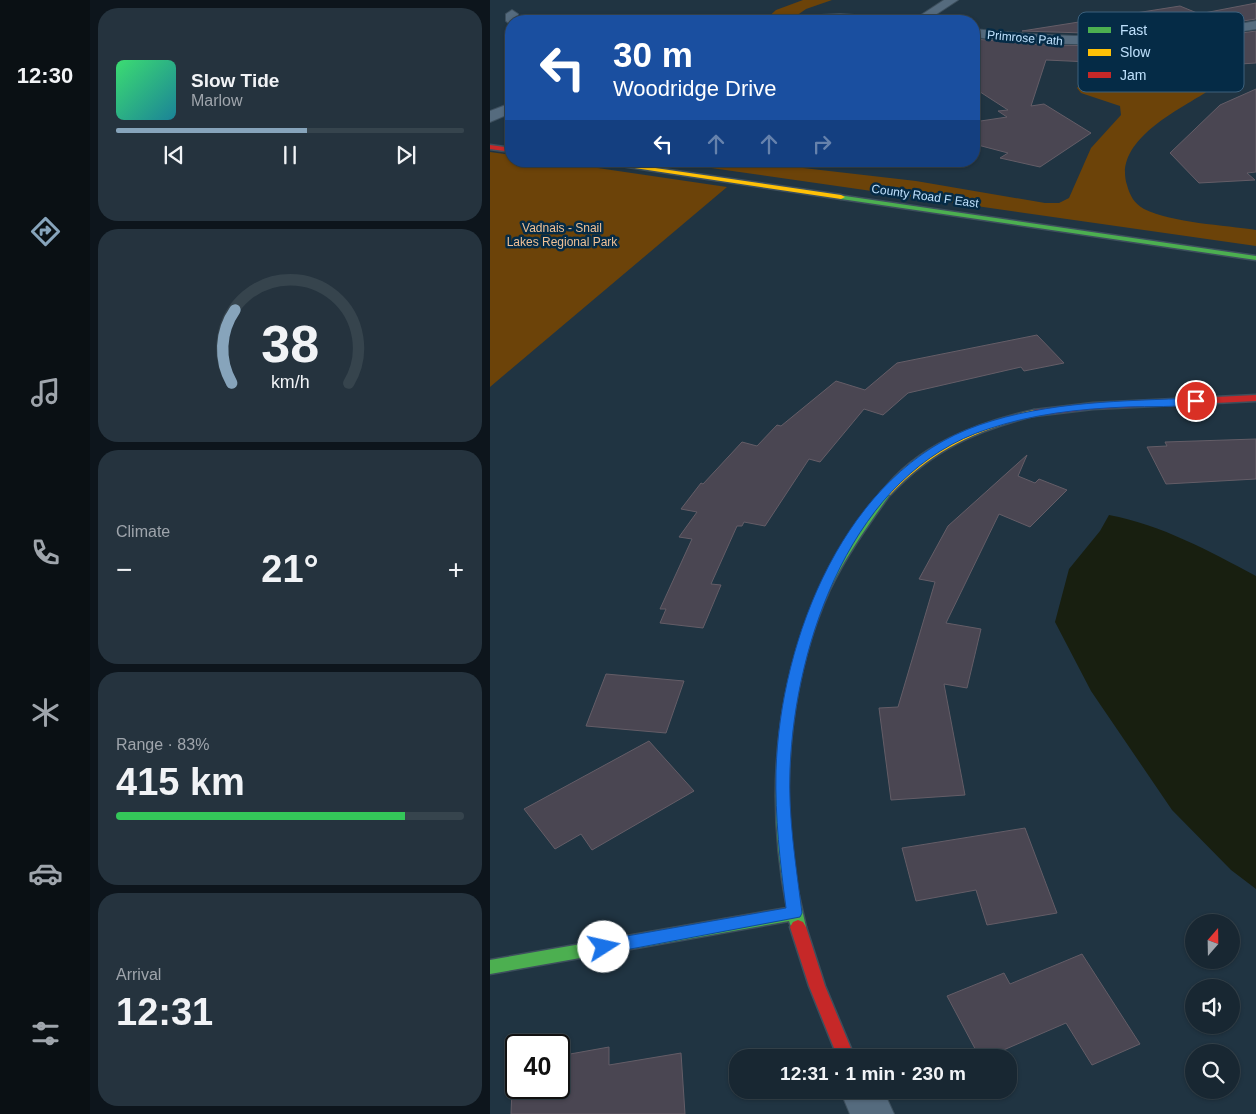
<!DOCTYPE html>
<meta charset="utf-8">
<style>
:root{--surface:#182732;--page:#25333e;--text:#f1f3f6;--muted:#9fa5ac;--line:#36444d;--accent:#87a4bb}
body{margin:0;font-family:Helvetica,sans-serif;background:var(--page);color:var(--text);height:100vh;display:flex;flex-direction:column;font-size:19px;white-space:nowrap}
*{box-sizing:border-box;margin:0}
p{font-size:16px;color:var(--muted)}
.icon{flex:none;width:28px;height:28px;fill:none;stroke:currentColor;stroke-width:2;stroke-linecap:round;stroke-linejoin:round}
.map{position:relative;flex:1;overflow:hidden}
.sheet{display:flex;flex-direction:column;gap:8px;padding:8px;background:#0d151c;width:400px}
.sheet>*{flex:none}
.banner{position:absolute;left:15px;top:15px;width:475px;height:152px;border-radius:20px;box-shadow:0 1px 4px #0004,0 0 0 1px var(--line);background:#1a4fa0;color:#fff;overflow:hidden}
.needle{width:32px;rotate:20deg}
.fabs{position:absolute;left:695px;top:914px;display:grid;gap:10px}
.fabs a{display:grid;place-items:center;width:55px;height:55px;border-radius:50%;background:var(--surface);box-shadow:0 1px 4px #0004,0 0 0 1px var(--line);font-size:25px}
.speed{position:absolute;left:15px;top:1034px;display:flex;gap:10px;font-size:25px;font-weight:700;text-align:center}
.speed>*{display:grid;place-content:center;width:65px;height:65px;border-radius:50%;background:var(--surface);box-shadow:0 1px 4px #0004,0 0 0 1px var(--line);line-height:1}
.speed .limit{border:2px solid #111;border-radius:8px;background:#fff;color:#111}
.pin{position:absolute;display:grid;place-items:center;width:42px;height:42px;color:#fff;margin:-21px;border:2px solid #fff;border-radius:50%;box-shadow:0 1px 5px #0007}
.me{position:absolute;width:55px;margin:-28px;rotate:80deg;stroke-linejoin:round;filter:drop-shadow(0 0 4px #0008)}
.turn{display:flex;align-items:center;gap:18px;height:105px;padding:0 25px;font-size:22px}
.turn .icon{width:65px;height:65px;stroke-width:2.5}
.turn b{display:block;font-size:35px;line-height:42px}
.lanes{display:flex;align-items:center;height:48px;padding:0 25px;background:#0003;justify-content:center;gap:25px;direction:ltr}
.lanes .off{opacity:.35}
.big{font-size:38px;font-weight:700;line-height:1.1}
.sheet .widget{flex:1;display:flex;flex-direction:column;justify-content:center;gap:8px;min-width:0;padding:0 18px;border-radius:20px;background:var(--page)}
.sheet .dial{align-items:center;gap:0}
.dial svg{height:130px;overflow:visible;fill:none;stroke:var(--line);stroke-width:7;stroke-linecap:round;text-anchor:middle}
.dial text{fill:var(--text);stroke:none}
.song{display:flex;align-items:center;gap:15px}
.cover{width:60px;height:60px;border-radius:8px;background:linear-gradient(135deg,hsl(140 70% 55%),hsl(190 70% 35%))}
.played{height:5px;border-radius:2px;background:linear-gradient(90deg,var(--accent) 55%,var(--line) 55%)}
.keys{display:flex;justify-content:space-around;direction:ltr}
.heat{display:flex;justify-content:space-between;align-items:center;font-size:28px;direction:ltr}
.charge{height:8px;border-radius:4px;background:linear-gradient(90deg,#34c759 83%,var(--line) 0)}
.trip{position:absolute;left:239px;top:1049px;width:288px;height:50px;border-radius:20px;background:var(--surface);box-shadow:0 1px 4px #0004,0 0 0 1px var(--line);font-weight:700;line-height:50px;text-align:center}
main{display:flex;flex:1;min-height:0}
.tabs{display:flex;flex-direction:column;width:90px;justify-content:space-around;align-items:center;background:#0a1014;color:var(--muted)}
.tabs .icon{width:35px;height:35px}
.tabs .current{color:var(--accent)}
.tabs b{font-size:22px;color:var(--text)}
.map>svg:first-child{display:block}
.green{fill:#6c4309}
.water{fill:#181f10}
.building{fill:#4a4652;stroke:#645d67}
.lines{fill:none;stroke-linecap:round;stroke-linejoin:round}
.street-casing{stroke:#3d4f5d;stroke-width:2}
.fast-casing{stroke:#3d4f5d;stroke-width:3}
.slow-casing{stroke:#3d4f5d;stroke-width:3}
.jam-casing{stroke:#3d4f5d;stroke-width:3}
.street{fill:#556b7e;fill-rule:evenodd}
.fast{fill:#4caf50;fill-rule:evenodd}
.slow{fill:#ffc107;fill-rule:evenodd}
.jam{fill:#c62828;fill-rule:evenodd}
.route{fill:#1a73e8;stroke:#114b97}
.labels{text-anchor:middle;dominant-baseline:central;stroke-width:5;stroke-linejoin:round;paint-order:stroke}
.far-street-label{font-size:12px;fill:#bee0fc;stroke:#052b46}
.far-park-label{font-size:12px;fill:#efc196;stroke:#052b46}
.key{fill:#052b46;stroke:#3c617d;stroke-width:1}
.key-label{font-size:14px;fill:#bee0fc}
</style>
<main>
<nav class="tabs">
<b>12:30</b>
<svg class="icon current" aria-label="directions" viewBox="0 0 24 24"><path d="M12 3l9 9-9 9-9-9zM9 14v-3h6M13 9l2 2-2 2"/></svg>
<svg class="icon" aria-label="music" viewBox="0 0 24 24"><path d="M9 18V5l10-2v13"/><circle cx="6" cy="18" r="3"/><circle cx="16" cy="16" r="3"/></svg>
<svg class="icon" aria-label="phone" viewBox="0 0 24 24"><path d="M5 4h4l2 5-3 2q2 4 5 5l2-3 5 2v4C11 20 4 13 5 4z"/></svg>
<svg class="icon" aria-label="climate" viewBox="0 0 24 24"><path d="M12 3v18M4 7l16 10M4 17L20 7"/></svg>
<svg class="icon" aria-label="car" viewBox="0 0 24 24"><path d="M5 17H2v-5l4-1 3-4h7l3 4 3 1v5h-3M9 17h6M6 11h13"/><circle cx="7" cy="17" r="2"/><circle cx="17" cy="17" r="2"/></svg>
<svg class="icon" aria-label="filters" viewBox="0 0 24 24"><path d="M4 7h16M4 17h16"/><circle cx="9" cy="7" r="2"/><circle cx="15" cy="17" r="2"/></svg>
</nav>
<section class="sheet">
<div class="widget">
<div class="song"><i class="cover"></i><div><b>Slow Tide</b><p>Marlow</p></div></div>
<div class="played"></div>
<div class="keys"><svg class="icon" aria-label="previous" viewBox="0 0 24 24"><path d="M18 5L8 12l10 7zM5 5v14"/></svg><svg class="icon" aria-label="pause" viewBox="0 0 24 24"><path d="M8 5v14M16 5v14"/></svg><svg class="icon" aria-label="next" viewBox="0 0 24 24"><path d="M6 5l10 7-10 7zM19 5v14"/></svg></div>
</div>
<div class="widget dial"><svg viewBox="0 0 100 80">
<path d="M14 69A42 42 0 1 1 86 69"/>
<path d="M14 69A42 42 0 0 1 16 24" stroke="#87a4bb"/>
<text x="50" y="56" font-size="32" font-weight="700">38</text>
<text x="50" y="72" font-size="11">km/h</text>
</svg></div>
<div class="widget"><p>Climate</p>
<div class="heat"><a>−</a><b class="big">21°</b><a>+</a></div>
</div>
<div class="widget"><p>Range · 83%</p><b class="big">415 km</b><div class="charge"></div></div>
<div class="widget"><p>Arrival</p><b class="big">12:31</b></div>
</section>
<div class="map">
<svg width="766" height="1114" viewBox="0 0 766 1114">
<rect width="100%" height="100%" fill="#203442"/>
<path class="green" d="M313 0H342L316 9 306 16 275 20 286 10Z
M696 81 712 83 721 87 715 93C686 111 623 142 637 185 640 196 644 203 654 209 683 223 734 225 766 230V246L172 161H253L426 181 555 203H569L579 198 601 148 631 115 630 106 591 93 587 88 589 85 601 82 659 84Z
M0 152 21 155V161H60L237 187 0 387Z"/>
<path class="water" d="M619 515C672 525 719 551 766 576V889L741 870 682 810 601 691 565 622 579 569 610 531Z"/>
<path class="building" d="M766 3V19L694 30 625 34 532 31 690 6 707 13H714Z
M766 31V63L671 69 666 65 556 60 541 106 554 104 601 133 550 167 510 158 518 153 484 144V122L517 117 508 111 518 110 484 88V39L555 45 625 46 695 41Z
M766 89V172L757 173 765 180 709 183 680 153 730 105Z
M547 335 574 363 534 371 531 367 418 393 393 415 374 409 330 462 319 459 275 526 254 522 252 526H247L221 584 231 585 213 628 170 623 176 609H170L202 539 189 537 207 512 191 509 211 483 213 484 252 442 267 446 287 425 291 426 346 381 375 390 407 363Z
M766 439V479L676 484 657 447 677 446 675 442Z
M537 455 528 476 545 483 549 479 577 490 540 527 509 514 456 623 491 629 477 688 454 684 475 795 401 800 389 708 408 707 445 582 429 579 458 526Z
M116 674 194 681 176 733 96 726Z
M159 741 204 791 102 850 91 834 65 849 34 809Z
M535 828 567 913 497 925 486 890 426 901 412 848Z
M592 954 650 1044 602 1065 576 1023 495 1058H490L457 996 514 973 520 984Z
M119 1047V1065L191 1053 195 1114H21L23 1064 26 1063V1088H69V1056Z"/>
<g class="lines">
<g class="street-casing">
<path id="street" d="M454 0H468L436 21H422Z
M22 10 28 14V21H21V25L16 21V14Z
M350 14 393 17 399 21H286L292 17Z
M766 21V29C670 46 581 49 484 37V29C583 40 668 39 766 21Z
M21 103V113L0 122V111Z
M350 1090H393L404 1114H360Z"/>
</g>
<g class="fast-casing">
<path id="fast" d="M348 195 766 256V260L351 199 347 197Z
M396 490 401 493C379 524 357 554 340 589 301 675 291 778 304 871 307 890 312 908 316 927L313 932 308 934 303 932 299 921 0 974V960L297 908C272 780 288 652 356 539 366 522 380 507 392 491Z"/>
</g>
<g class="slow-casing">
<path id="slow" d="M98 161H117L351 195 355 197 351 199Z
M544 410 547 411V415C487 430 443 449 400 495H392L391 493C427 445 487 423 544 410Z"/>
</g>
<g class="jam-casing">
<path id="jam" d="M0 145 21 148V152L0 149Z
M766 395V401L603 409 544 416 539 413 544 410 603 403Z
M308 920 313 922 316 927 335 986 365 1058H348L319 986 300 927 303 922Z"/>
</g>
<use href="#street" class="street"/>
<use href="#fast" class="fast"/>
<use href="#slow" class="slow"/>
<use href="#jam" class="jam"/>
</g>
<path class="route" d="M706 398 711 401 710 403C687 408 660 406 636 407 588 409 543 414 498 429 363 472 305 641 300 769 298 817 306 865 312 913L310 917 114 954 109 952 106 947 109 942 114 940 296 908C290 862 285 817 286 771 290 639 355 471 489 425 559 401 633 401 706 398Z"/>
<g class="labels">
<g class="far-street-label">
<text transform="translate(535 38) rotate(5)">Primrose Path</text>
<text transform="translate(435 196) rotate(8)">County Road F East</text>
</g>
<g class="far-park-label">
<text x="72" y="228">Vadnais - Snail<tspan x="72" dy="14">Lakes Regional Park</tspan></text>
</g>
</g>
<rect x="588" y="12" width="166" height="80" rx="8" class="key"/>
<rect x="598" y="27" width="23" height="6" fill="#4caf50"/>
<rect x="598" y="49" width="23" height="7" fill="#ffc107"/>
<rect x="598" y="72" width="23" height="6" fill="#c62828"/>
<g class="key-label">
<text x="630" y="35">Fast</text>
<text x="630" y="57">Slow</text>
<text x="630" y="80">Jam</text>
</g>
</svg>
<div class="fabs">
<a><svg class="needle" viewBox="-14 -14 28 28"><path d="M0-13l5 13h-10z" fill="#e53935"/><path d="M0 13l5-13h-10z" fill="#9fa5ac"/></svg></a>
<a><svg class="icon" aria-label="sound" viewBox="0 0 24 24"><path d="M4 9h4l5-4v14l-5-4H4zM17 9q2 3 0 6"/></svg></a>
<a><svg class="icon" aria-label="search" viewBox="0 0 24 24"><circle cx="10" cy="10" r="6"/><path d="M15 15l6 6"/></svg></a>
</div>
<div class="speed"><div class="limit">40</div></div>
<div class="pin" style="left:706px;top:401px;background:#d93025"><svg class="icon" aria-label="arrive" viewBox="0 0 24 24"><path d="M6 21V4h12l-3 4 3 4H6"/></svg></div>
<svg class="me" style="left:114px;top:947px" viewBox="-20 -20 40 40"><circle r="19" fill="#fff"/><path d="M0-13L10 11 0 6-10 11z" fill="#1a73e8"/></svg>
<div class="trip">12:31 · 1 min · 230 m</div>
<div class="banner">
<div class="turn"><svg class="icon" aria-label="left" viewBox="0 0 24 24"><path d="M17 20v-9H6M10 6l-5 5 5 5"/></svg><div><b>30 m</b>Woodridge Drive</div></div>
<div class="lanes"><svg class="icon" aria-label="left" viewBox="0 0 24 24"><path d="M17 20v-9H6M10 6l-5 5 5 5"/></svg><svg class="icon off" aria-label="ahead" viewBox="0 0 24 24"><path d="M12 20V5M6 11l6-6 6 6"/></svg><svg class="icon off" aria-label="ahead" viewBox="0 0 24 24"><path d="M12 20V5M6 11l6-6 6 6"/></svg><svg class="icon off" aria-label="right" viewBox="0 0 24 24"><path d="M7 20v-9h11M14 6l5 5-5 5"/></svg></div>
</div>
</div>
</main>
